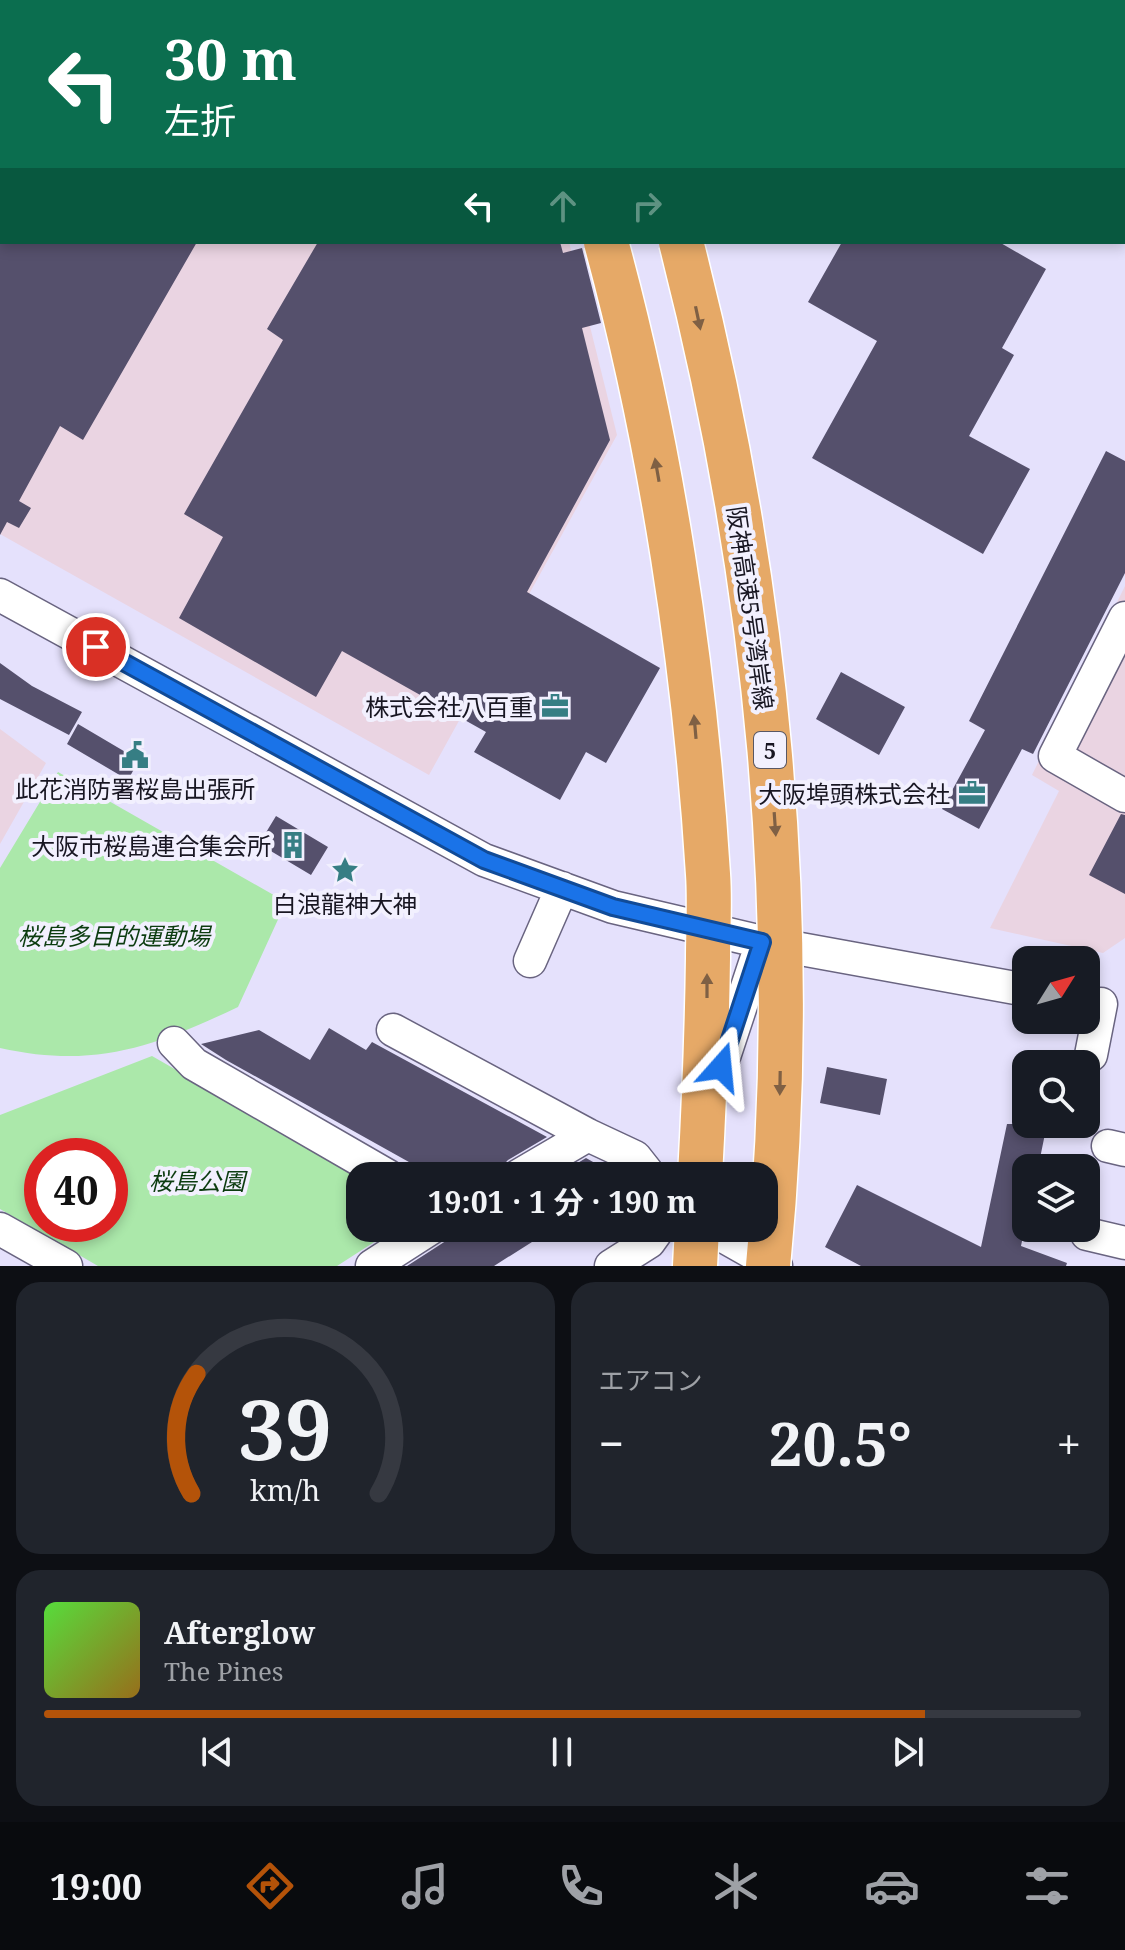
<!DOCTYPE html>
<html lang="ja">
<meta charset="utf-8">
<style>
:root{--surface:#171b24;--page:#20242c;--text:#f1f3f6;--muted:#9ea1a6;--line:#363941;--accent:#b45309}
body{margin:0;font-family:"Noto Serif","Noto Sans JP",serif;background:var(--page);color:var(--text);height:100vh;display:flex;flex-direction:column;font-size:30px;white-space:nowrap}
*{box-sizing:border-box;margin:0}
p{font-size:26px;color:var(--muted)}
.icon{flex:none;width:44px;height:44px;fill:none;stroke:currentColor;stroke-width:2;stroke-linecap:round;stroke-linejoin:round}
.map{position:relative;height:1266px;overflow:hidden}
.details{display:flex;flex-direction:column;gap:16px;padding:16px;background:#0d0f14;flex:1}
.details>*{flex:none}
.hud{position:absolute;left:0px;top:0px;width:1126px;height:244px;box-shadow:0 4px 12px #0003;background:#0b6e4f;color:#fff;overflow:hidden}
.needle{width:52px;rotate:53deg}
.buttons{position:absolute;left:1012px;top:946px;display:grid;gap:16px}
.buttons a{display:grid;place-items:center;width:88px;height:88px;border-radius:16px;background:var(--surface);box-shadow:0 4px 12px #0003;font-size:40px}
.speed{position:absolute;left:24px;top:1138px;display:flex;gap:16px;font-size:40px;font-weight:700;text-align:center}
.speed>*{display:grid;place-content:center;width:104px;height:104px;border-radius:50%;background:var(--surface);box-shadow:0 4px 12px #0003;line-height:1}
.speed .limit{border:12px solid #d22;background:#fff;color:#111}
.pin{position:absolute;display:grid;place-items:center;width:68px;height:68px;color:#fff;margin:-34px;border:4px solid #fff;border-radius:50%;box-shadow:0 2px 8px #0007}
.me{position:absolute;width:88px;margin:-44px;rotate:18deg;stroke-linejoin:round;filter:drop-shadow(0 0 6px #0008)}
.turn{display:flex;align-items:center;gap:28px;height:168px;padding:0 32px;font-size:36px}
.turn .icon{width:104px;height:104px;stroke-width:2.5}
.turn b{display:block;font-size:56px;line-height:68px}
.lanes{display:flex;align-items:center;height:76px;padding:0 32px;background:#0003;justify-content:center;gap:40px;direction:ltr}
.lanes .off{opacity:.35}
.big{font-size:60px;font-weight:700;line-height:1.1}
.details .card{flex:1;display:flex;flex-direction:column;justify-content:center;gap:12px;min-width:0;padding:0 28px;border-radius:24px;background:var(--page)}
.details .dial{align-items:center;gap:0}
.dial svg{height:208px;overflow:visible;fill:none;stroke:var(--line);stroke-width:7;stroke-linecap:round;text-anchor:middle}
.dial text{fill:var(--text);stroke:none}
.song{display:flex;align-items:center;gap:24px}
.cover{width:96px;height:96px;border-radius:12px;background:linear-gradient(135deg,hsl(110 70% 55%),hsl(40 70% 35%))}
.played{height:8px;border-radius:4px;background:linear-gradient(90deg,var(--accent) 85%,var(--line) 85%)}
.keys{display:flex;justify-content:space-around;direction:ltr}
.heat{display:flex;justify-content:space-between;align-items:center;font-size:44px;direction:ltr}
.details .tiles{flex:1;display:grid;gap:16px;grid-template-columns:1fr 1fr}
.card:last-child{grid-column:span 2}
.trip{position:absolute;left:346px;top:1162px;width:432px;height:80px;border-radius:24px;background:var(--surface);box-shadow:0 4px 12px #0003;font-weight:700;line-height:80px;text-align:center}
.menu{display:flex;height:128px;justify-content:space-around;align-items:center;background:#090b0e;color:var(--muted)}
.menu .icon{width:56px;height:56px}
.menu .selected{color:var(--accent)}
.menu b{font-size:36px;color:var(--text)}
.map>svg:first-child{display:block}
.industrial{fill:#ead4e2}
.green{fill:#abe8aa;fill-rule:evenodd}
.building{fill:#55506c}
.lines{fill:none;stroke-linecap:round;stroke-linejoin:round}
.minor-casing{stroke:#696480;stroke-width:35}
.highway-casing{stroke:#fff;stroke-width:47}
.minor{stroke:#fff;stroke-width:32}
.highway{stroke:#e6a967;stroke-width:44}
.highway-bridge-casing{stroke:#fff;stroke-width:47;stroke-linecap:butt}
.highway-bridge{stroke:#e6a967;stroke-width:44}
.oneway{fill:#7f6044}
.route-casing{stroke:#114b97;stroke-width:20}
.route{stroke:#1a73e8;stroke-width:14}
.labels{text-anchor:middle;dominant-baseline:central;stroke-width:8;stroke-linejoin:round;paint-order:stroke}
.shield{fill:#f2f0fe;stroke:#595764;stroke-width:2}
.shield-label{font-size:22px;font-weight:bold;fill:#181622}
.street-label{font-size:24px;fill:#181622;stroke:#f2f0fe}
.poi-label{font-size:24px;fill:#181622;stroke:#f2f0fe;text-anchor:end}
.park-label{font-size:24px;font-style:italic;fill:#0c3c10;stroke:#f2f0fe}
</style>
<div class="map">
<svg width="1125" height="1266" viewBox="0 0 1125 1266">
<rect width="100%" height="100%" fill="#e5e1fc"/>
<path class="industrial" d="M2 20V242H569L617 435 429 775 0 534Z
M1125 586V938L1103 953 990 928 1059 791 1032 775Z
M0 729 46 763 0 844Z"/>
<path class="green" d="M58 772 286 902 238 1007C153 1047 95 1069 0 1048V868Z
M152 1056 361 1176 360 1228H396L337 1266H98L0 1209V1115ZM42 1156H110V1224H42Z"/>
<path class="building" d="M0 242H197L83 440 60 426 19 501 31 508 19 528 7 522 0 535Z
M318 242H560L563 253 582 248 601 323 582 328 610 440 527 592 660 668 606 763 586 752 560 800 474 752 486 732 342 651 316 697 179 618 223 537 184 514 283 340 267 329Z
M842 242H999L1046 269 1002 348 1014 355 969 436 1030 469 983 554 812 458 877 341 808 302Z
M1106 451 1125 461V573L1033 754 1022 749 979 829 942 809 985 730 969 721Z
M0 663 32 686 82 712 69 735 0 699Z
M841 672 905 707 879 755 816 719Z
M78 724 139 760 128 780 67 744Z
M1121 814 1125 815V894L1089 875Z
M276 816 328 847 311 875 259 844Z
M329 1028 366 1050 372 1042 547 1137 508 1160 501 1167 499 1176H434L226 1060 201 1044 259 1030 310 1060Z
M827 1067 887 1079 880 1115 820 1103Z
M1007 1124H1047L1038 1168H1026V1221L1021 1246 1067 1263 1066 1266H861L825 1247 857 1185 981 1247Z
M586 1158 618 1176H556Z
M466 1228H554L494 1266H407Z"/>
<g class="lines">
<g class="minor-casing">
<path id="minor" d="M0 595 484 860 613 907 762 942 1026 990
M1125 618 1055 756 1125 796
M530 961 562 888
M393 1030 588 1135 635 1157 650 1176
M174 1043 194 1064 388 1176
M1091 1055 1101 1004
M714 1087 762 942
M1108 1146 1125 1150
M518 1176 588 1135
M709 1228 776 1266
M0 1229 66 1266
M1087 1234 1125 1243
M372 1266 431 1228
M611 1266 649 1242 659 1228"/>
</g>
<g class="highway-casing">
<path id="highway" d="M540 0V2
M613 0 614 2
M695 1266 697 1228"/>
</g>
<use href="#minor" class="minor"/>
<use href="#highway" class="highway"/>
<g class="highway-bridge-casing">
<path id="highway-bridge" d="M606 242C661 443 695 666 708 874 710 902 708 930 708 958 707 1031 704 1104 700 1176
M681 242C767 576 802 923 768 1266"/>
</g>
<use href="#highway-bridge" class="highway-bridge"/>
</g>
<defs><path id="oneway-solid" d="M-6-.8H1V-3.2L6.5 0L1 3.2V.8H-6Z" transform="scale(2)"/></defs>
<g class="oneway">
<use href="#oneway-solid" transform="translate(698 318) rotate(78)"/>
<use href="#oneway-solid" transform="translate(657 470) rotate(-100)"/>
<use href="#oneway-solid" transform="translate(695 727) rotate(-95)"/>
<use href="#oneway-solid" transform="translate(775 824) rotate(86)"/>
<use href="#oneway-solid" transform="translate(707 986) rotate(-90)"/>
<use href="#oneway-solid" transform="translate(780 1083) rotate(91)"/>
</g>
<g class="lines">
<g class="route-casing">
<path id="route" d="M96 647 484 860 613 907 762 942 721 1067"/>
</g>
<use href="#route" class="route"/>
</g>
<defs>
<g id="office-bare" transform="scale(2.16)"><path d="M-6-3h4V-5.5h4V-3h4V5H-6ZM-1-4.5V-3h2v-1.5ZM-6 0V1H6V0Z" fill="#367e84" stroke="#f2f0fe" stroke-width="2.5" paint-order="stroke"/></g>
<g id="civic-bare" transform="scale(2.16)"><path d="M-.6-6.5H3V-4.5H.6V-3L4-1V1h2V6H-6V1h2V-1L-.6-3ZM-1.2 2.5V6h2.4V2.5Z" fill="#367e84" stroke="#f2f0fe" stroke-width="2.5" paint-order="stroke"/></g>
<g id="building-bare" transform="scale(2.16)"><path d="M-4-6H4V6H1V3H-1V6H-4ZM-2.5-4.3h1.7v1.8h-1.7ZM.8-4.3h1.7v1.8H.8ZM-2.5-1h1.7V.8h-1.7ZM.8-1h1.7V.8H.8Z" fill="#367e84" stroke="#f2f0fe" stroke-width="2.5" paint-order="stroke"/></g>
<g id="sight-bare" transform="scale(2.16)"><path d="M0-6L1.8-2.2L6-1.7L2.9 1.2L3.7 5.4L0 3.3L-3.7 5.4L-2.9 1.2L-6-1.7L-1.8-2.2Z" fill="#367e84" stroke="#f2f0fe" stroke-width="2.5" paint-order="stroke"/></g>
</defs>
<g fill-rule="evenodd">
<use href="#office-bare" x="555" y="706"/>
<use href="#civic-bare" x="135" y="755"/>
<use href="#office-bare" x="972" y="793"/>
<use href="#building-bare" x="293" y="845"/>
<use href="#sight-bare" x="345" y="870"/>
</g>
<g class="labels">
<rect class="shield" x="754" y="732" width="32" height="36" rx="6"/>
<g class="shield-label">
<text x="770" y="750">5</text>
</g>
<g class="street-label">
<text transform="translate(751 608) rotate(82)">阪神高速5号湾岸線</text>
</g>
<g class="poi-label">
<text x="533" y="706">株式会社八百重</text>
<text x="135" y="788" text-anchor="middle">此花消防署桜島出張所</text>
<text x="950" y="793">大阪埠頭株式会社</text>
<text x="271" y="845">大阪市桜島連合集会所</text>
<text x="345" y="903" text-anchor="middle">白浪龍神大神</text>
</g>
<g class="park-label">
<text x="114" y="935">桜島多目的運動場</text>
<text x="197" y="1180">桜島公園</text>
</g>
</g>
</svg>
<div class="buttons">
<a><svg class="needle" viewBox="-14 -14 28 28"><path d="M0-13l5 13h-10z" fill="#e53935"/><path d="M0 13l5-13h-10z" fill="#9ea1a6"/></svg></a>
<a><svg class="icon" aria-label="search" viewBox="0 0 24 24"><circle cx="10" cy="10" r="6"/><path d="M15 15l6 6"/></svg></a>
<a><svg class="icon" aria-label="layers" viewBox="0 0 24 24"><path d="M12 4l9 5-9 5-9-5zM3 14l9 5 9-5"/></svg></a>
</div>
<div class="speed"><div class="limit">40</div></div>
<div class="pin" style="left:96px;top:647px;background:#d93025"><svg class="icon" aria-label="arrive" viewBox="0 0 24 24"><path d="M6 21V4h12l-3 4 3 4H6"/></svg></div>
<svg class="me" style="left:721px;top:1067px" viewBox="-20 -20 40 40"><path d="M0-17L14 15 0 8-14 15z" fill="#1a73e8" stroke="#fff" stroke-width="4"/></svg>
<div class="trip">19:01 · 1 分 · 190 m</div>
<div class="hud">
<div class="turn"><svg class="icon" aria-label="left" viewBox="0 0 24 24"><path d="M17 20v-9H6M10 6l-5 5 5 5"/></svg><div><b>30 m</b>左折</div></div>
<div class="lanes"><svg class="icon" aria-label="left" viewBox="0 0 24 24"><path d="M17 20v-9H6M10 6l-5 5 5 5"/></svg><svg class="icon off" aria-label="ahead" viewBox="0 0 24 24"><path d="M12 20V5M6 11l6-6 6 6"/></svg><svg class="icon off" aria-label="right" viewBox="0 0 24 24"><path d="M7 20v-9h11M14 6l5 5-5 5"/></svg></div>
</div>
</div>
<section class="details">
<div class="tiles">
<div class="card dial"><svg viewBox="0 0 100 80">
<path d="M14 69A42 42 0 1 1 86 69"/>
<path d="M14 69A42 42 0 0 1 16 23" stroke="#b45309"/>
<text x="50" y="56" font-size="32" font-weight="700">39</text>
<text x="50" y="72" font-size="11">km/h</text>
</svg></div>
<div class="card"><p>エアコン</p>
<div class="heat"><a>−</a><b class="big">20.5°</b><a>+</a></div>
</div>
<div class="card">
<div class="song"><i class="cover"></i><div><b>Afterglow</b><p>The Pines</p></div></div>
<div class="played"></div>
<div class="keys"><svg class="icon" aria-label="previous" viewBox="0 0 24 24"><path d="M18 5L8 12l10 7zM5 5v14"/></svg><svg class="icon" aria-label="pause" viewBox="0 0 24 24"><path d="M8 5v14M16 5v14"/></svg><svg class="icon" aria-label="next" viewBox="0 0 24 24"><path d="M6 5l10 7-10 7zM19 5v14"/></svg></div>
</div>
</div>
</section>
<nav class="menu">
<b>19:00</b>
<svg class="icon selected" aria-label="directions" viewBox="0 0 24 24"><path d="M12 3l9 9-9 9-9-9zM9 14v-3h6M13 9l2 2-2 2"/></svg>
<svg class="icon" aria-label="music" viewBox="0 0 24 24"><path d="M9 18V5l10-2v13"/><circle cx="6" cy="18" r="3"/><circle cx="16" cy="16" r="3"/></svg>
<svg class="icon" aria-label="phone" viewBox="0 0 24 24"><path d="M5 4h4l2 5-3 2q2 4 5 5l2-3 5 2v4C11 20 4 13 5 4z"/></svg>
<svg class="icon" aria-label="climate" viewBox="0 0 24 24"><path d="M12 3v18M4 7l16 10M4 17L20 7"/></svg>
<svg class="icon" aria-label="car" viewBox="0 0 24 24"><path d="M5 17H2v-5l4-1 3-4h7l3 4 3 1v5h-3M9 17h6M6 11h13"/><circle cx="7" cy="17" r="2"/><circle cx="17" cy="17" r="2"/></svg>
<svg class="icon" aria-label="filters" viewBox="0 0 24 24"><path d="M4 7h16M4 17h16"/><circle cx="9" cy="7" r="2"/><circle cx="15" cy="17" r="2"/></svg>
</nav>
